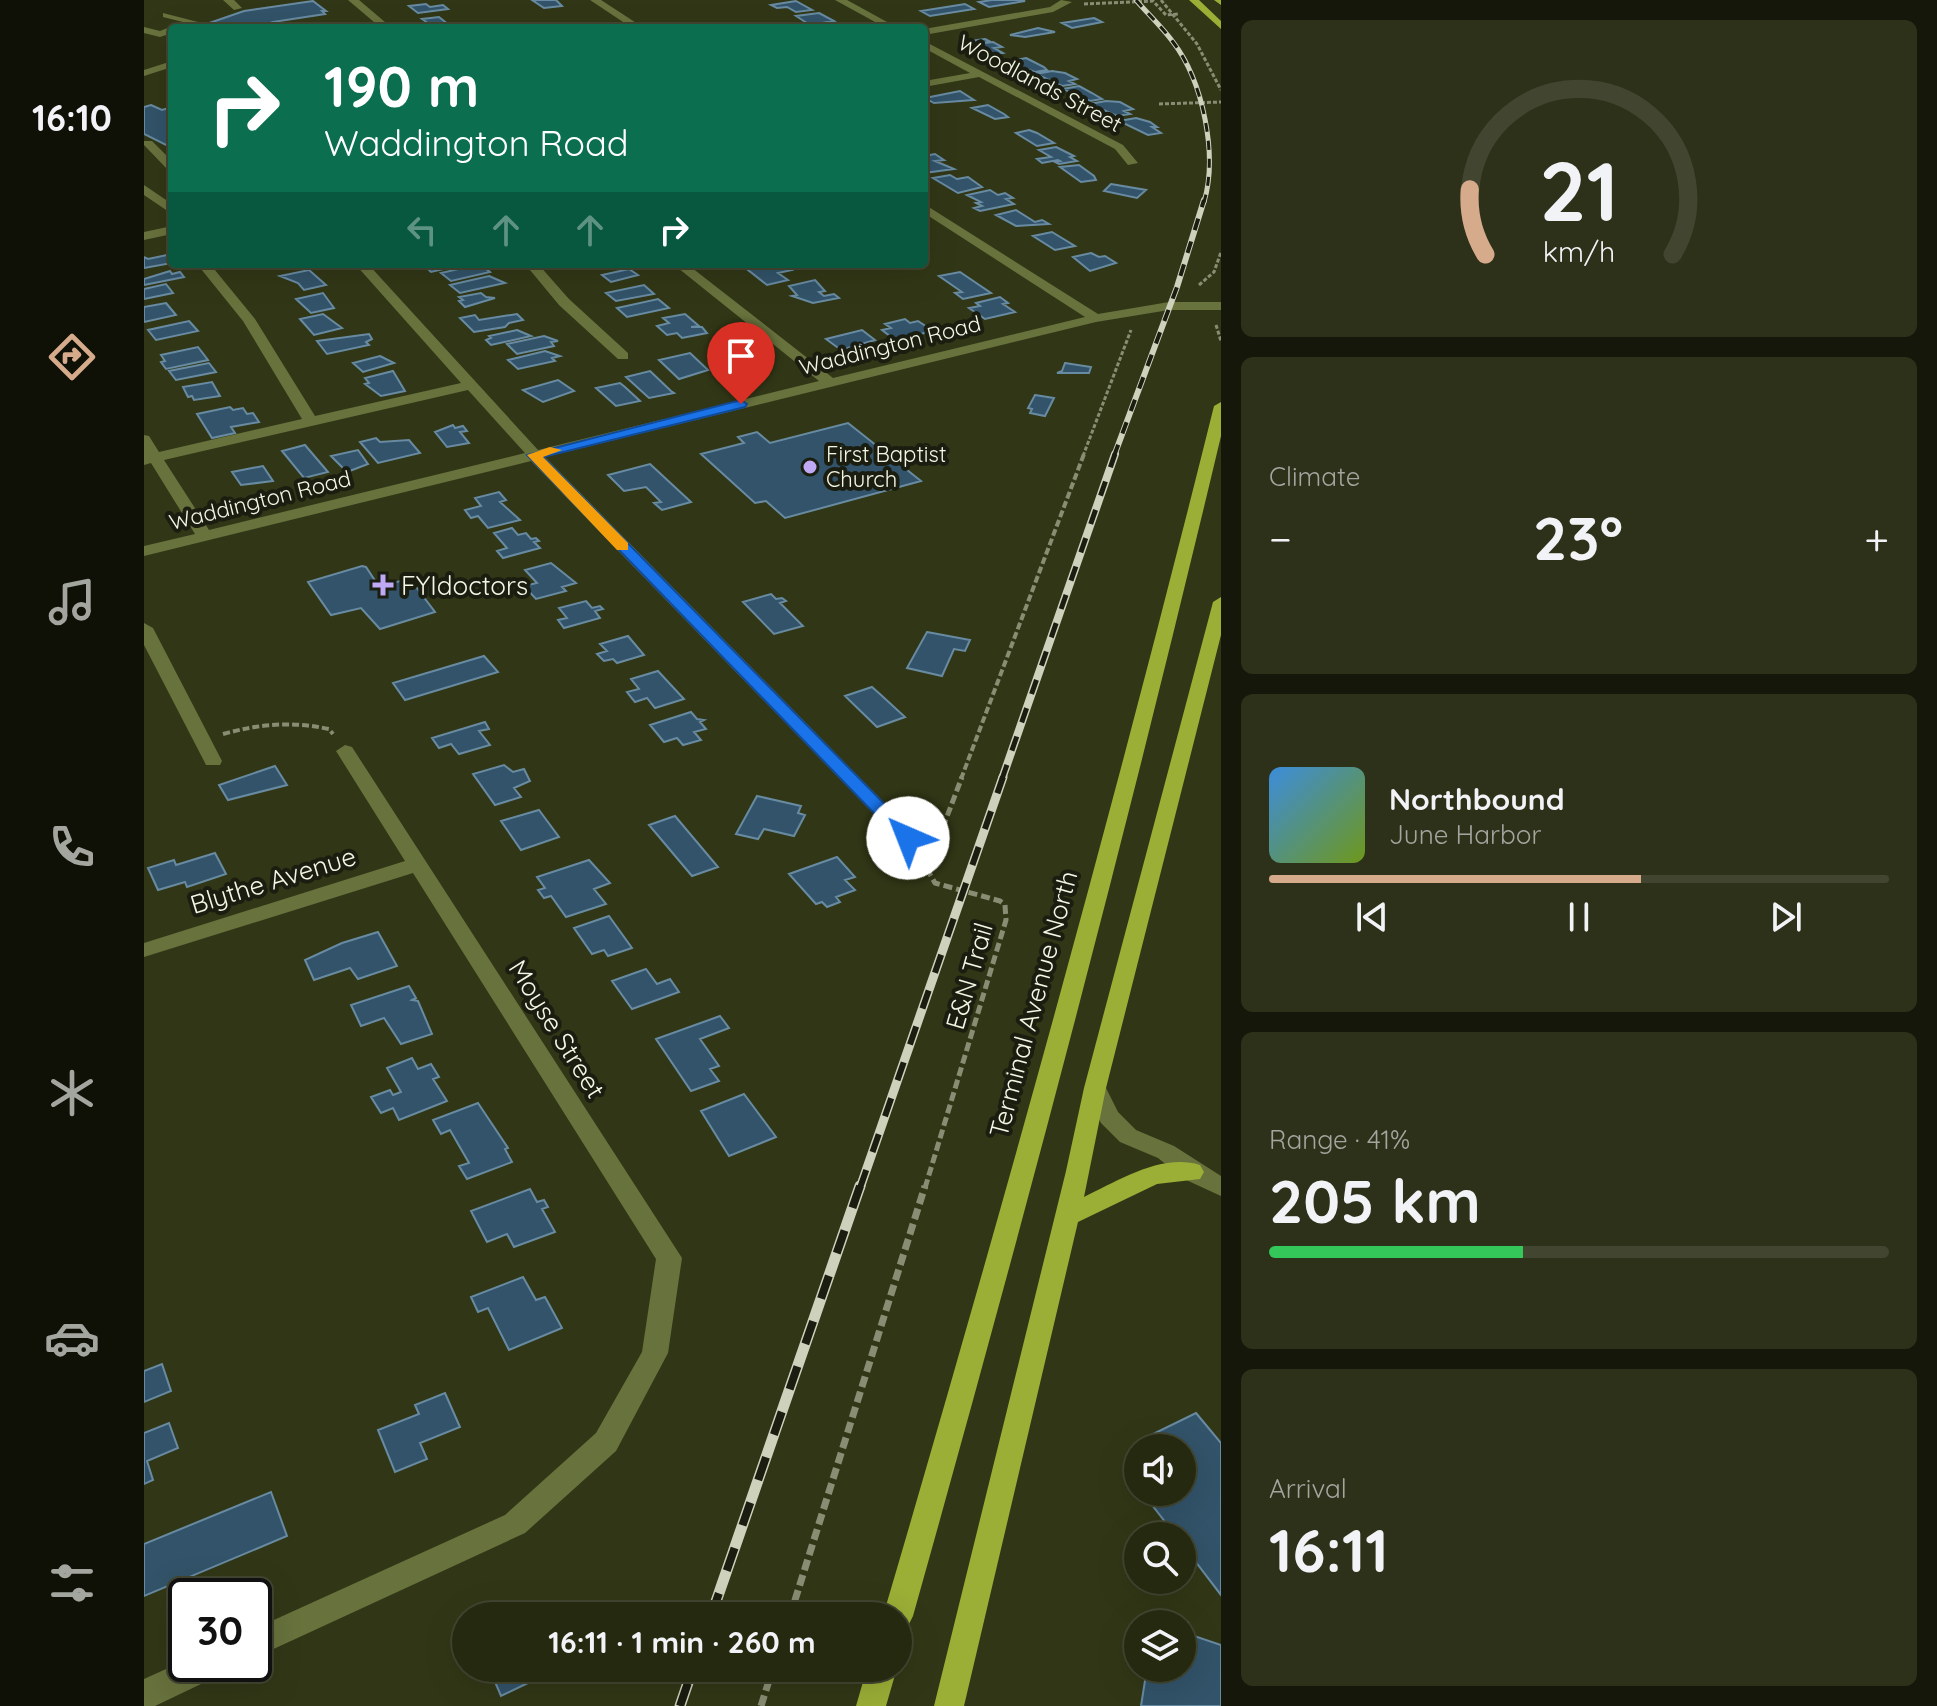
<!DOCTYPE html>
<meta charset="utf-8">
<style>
:root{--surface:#252910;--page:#2d3119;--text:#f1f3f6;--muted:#a3a69f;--line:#424530;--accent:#d6ab8b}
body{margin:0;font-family:Quicksand,sans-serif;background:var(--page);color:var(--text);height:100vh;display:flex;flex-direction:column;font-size:30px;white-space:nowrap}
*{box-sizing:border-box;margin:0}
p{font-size:26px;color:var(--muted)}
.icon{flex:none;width:44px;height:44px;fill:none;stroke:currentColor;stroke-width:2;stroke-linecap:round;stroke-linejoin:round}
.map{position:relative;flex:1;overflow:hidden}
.side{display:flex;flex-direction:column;gap:20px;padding:20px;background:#141709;width:716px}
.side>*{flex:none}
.guide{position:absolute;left:24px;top:24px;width:760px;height:244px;border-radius:8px;box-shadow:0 8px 32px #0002,0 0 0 2px var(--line);background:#0b6e4f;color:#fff;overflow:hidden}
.controls{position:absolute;left:980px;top:1434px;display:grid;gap:16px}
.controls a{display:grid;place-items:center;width:72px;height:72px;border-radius:50%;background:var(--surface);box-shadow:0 8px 32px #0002,0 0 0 2px var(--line);font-size:40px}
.speed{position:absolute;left:24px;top:1578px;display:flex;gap:16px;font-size:40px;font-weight:700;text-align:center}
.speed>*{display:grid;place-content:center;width:104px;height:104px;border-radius:50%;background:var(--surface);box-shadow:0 8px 32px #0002,0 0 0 2px var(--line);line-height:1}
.speed .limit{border:4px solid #111;border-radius:12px;background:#fff;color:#111}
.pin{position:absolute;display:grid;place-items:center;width:68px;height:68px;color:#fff;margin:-82px -34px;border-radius:50% 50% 50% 0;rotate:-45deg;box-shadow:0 0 8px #0007}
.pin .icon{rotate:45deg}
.me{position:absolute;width:88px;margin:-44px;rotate:316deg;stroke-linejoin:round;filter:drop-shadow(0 0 6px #0008)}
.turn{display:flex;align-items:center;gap:28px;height:168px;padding:0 24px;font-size:36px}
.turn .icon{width:104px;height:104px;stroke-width:2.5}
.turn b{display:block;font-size:56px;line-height:68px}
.lanes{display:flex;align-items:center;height:76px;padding:0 24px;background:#0003;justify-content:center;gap:40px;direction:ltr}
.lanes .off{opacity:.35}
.big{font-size:60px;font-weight:700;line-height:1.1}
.side .widget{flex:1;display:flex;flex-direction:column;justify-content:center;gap:12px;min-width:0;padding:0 28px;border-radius:12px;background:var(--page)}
.side .dial{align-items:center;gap:0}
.dial svg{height:208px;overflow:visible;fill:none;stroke:var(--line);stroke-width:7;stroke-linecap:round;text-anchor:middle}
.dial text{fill:var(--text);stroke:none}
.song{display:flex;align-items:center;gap:24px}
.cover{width:96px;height:96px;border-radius:12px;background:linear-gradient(135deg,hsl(210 70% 55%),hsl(80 70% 35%))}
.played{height:8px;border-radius:4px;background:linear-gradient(90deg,var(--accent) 60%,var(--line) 60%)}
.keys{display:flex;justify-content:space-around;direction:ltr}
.heat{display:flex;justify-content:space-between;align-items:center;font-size:44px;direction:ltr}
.charge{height:12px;border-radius:6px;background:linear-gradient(90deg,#34c759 41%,var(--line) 0)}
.trip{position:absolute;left:308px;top:1602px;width:460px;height:80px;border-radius:40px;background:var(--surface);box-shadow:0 8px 32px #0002,0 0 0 2px var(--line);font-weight:700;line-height:80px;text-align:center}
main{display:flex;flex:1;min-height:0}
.menu{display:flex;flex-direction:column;width:144px;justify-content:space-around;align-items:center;background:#0f1006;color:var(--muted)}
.menu .icon{width:56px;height:56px}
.menu .on{color:var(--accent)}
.menu b{font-size:36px;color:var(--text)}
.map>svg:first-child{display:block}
.building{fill:#325369;stroke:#688ba2;stroke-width:2}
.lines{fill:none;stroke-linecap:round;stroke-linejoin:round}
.path-far3{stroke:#888d73;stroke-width:3;stroke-dasharray:4 2;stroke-linecap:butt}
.path-far2{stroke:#888d73;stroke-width:4;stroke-dasharray:7 3;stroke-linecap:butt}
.path-far1{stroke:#888d73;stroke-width:5;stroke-dasharray:9 4;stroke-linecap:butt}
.path{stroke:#888d73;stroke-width:7;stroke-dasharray:11 5;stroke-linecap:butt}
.minor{fill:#68723d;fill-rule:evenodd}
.major{fill:#9bae36;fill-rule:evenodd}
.rail-far4-casing{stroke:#ced2bd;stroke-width:5}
.rail-far3-casing{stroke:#ced2bd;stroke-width:6}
.rail-far2-casing{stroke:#ced2bd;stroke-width:8}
.rail-far1-casing{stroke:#ced2bd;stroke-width:9}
.rail-casing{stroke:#ced2bd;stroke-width:11}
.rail-far4{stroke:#1a1d0f;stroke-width:3;stroke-dasharray:9;stroke-linecap:butt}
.rail-far3{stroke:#1a1d0f;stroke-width:4;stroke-dasharray:12;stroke-linecap:butt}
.rail-far2{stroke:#1a1d0f;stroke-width:5;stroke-dasharray:15;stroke-linecap:butt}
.rail-far1{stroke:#1a1d0f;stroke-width:6;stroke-dasharray:19;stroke-linecap:butt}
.rail{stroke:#1a1d0f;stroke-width:8;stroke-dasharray:24;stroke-linecap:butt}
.route{fill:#1a73e8;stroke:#114b97;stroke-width:2}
.slow{fill:#f59e0b}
.poi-dot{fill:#bfa8f4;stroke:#1a1d0f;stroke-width:3}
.labels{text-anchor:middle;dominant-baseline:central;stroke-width:8;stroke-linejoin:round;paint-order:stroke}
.far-street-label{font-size:22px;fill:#f3f7e4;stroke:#1a1d0f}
.far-poi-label{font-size:22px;fill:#f3f7e4;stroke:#1a1d0f;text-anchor:start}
.poi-label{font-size:26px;fill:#f3f7e4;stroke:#1a1d0f;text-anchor:start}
.street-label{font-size:26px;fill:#f3f7e4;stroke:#1a1d0f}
</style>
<main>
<nav class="menu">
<b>16:10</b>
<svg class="icon on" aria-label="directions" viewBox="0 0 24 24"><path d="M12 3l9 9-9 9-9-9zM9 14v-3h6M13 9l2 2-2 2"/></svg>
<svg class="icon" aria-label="music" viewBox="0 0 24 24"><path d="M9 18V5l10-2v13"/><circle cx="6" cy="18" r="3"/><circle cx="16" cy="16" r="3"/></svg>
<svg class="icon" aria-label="phone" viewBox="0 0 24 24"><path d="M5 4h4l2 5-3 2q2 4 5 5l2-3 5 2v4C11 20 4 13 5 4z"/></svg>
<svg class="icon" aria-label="climate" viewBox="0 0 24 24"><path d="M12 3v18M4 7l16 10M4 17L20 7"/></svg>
<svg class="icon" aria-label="car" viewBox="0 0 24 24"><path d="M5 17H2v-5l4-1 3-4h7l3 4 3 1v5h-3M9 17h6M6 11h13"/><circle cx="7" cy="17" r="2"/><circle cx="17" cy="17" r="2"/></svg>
<svg class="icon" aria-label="filters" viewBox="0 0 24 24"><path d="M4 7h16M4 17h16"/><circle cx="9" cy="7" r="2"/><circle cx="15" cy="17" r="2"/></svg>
</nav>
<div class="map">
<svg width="1077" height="1706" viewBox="0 0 1077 1706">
<rect width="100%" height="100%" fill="#313716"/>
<path class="building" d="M388 0H412L418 6 400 8Z
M848 0H878L881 1 845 7 835 2Z
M169 1 182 11H178L181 14 129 22 112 28H51L100 11Z
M652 1 668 10 652 12 643 7 633 8 627 5Z
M282 4 286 7 299 5 304 9 274 13 265 6Z
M821 4 830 9 786 16 777 11Z
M675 13 690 21 666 25 652 16Z
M295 17 305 25 317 26 291 28 278 19Z
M950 18 958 22 928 28 918 23Z
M894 28 911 32 881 37 866 35Z
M841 39 845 41 841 43 849 42 858 47 850 48 859 53 847 55 819 42Z
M882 58 900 67 903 70 891 72 863 62Z
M908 71 921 73 933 79 925 81 931 84 918 86 892 74Z
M935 86 948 93 958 99 946 101 919 89Z
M816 91 830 100 790 103 781 98Z
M962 101 976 102 989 109 980 111 986 114 973 116 946 104Z
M7 105 18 110 28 107V144L24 146 0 134V107Z
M844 105 860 114 864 117 851 119 828 108Z
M992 118 1006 122 1013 127H1008L1017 133 1004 135 975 121Z
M885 130 893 133 910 143 893 146 872 133Z
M912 147 930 156 926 157 933 161 915 164 911 162 916 161 914 160 898 163 893 159 907 157 895 150Z
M791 154 800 160 791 161 810 169 780 173V156Z
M935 165 950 176 952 180 937 182 916 167Z
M806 175 813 179 824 177 838 187 814 193 789 178Z
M967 184 1002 190 993 198 960 191Z
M846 190 854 195 861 193 869 198 862 199 870 204 836 211 830 208 838 206 832 203 837 202 823 195Z
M872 210 891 222 898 220 905 224 872 226 852 215Z
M908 232 931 246 911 250 889 236Z
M947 253 955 257 961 256 972 263 946 271 929 257Z
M28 254V263L0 268V257L4 259Z
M279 264H321L287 272Z
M336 264 346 272 307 281 297 273Z
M622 264 625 267 641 264 648 270 634 273 644 280 623 285 599 266Z
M485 269 494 275 467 282 458 275Z
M165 270 182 285 160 290 154 283 136 276Z
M26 271 28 274 36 272 40 277 0 285V279Z
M816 272 847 293 819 299 811 293 818 292 795 276Z
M345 276 361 283 316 293 306 285Z
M671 280 681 291 675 292 680 296 690 294 695 298 669 303 648 296 653 295 645 286Z
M22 284 29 293 0 299V289Z
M500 285 510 294 472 301 462 293Z
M179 293 190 308 167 313 152 299Z
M337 293 342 297 351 298 321 307 315 301 319 300 315 297Z
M856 297 864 303 859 304 871 312 841 319 825 308 836 306 832 303Z
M514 299 525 308 483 317 473 308Z
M22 303 32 315 0 322V307Z
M179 314 198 328 170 335 156 319Z
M373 314 379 320 365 323 361 327 330 332 316 318 331 315 335 320Z
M541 314 555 326 547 327H558L563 333 538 338 533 333 523 335 513 326 525 323 519 318Z
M761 319 766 323 774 321 789 331 751 340 738 330 747 328 741 324Z
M45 321 54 331 12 340 4 330Z
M373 330 387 336 347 345 342 340 347 338 345 336Z
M718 330 731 340 697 350 682 339Z
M225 334 228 339 222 342 225 345 183 354 173 341Z
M400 336 414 341 407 342 410 346 373 354 363 344Z
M587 343 593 348 601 346 609 352 580 358 567 347Z
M54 347 64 360 22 369 17 362 21 361 17 355Z
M401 351 416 356 408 358 411 361 374 369 364 360Z
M546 353 564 370 535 379 515 360Z
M236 356 250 363 219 372 209 363Z
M65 363 72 372 32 380 25 371Z
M921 363 947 367 945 373H913L918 371Z
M249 371 261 391 237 396 221 384 225 383 221 378Z
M506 371 527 391 530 393 505 398 482 377Z
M414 380 430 391 399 402 379 390Z
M68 382 76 396 50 400 48 396 44 397 39 387Z
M476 383 481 387 496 401 472 406 452 388Z
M891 395 910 398 901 416 886 413 888 409 884 408Z
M86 407 89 410 99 408 103 414 109 413 115 422 87 427 91 433 68 438 53 414Z
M704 423 777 481 641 518 622 501 611 503 557 454 600 443 594 437 613 432 626 443Z
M309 425 311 428 319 426 323 431 316 432 325 443 303 447 291 432Z
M232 438 236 442 265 440 276 453 234 463 216 442Z
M161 445 184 472 160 478 138 451Z
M214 450 224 464 203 472 187 456Z
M506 464 547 502 518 510 510 503 517 502 502 487 480 491 464 475Z
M119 466 129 481 97 485 88 472Z
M355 492 362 500 356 502 376 520 344 528 334 516 327 518 321 510 337 506 331 498Z
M368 528 374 535 382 533 387 539 392 538 395 541 390 542 396 548 359 558 353 551 363 548 350 533Z
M407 563 432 583 418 587 422 591 392 599 380 586 393 583 381 570Z
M218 566 222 567 232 582 243 584 266 579 291 612 236 629 217 608 187 615 164 582Z
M627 594 632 599 638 598 642 601 636 603 659 626 630 634 599 602Z
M442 601 448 608 456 606 459 609 451 611 456 618 420 628 414 620 423 618 415 608Z
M783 632 826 640 821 651 810 649 798 676 763 668Z
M484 636 500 655 473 663 469 659 460 661 453 654 463 651 456 644Z
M340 656 354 672 261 700 249 683Z
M514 671 540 699 511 708 503 698 491 702 483 692 495 689 487 679Z
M728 687 737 695 761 717 733 727 701 696Z
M547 712 553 719 560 720 556 722 562 729 550 732 557 740 539 745 533 738 520 742 506 725Z
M341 722 345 729 335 731 346 745 315 754 307 744 295 748 288 738Z
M360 765 369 772 380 769 386 781 370 788 377 797 351 805 329 774Z
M131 766 143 785 84 800 75 785Z
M613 796 657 806 654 813 661 815 650 836 620 829 614 839 592 834Z
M395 810 415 837 377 850 357 821Z
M531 816 574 867 548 876 505 825Z
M71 853 82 874 43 887 41 882 14 890 4 868 30 860 32 865Z
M693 857 711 877 701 880 711 890 692 897 696 902 683 907 678 902 672 904 645 874Z
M445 860 466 883 450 889 462 904 422 917 407 896 400 898 394 890 401 888 393 877Z
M465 916 488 948 464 956 460 950 448 954 430 928Z
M234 932 253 966 214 979 206 968 170 980 161 960 198 943Z
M502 969 513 984 526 979 535 992 488 1009 468 981Z
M265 986 272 998 268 1000 274 1001 288 1034 257 1044 240 1018 217 1026 207 1005Z
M576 1016 585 1028 556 1039 575 1066 566 1069 575 1081 547 1091 512 1039Z
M268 1058 274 1069 287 1064 295 1077 289 1079 303 1101 255 1120 249 1108 237 1113 227 1097 246 1090 249 1095 257 1092 243 1068Z
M600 1094 632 1137 585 1156 557 1111Z
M334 1103 364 1148 361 1149 368 1162 323 1179 315 1166 325 1163 306 1130 297 1134 289 1120Z
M386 1189 393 1202 400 1200 404 1207 398 1209 411 1232 370 1247 363 1234 343 1242 327 1211Z
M379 1277 392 1300 401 1297 418 1328 365 1350 344 1308 334 1312 327 1297Z
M18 1364 27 1391 0 1402V1371Z
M301 1393 316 1427 276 1443 283 1459 251 1472 234 1430 275 1414 271 1405Z
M1052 1413 1077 1443V1595L1038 1544V1536H1032L998 1492H1038V1448H1001L1003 1437Z
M25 1423 34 1448 3 1461 9 1480 0 1484V1433Z
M127 1492 143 1536 0 1596V1544Z
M1011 1614 1044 1622 1050 1636 1077 1645V1706H997L1003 1668H1038V1624H1010Z
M345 1668H415L357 1696Z"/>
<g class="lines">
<path class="path-far3" d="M1017 0 1053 44 1077 90
M940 4 1009 1 1022 15 1035 14
M1015 104 1077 102
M1055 285 1070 272 1077 252
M1072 325 1077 341
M939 456 987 330"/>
<path class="path-far2" d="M79 734C116 724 147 721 185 729L189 734
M817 779 940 454"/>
<path class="path-far1" d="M781 1188 862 920 861 905 856 901 791 883 783 869 818 777"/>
<path class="path" d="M646 1616 781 1186
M617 1706 629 1668"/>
<path class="minor" d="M79 0H90L98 8 90 10Z
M204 0H215L248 28H237Z
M446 0H457L500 28H488Z
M691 0H703L754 28H742Z
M917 0 928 2 909 12 780 35V29L906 7Z
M19 13 54 22 41 28H28V33L16 37 0 33V27L16 31 39 22 19 17Z
M780 41 979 145 994 163 984 165 971 149 835 77 780 87V81L826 73 780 48Z
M28 61V67L0 76V70Z
M0 141H8L28 161V170L23 169 0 145Z
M0 185 28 204V214L0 195Z
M780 204 954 314 1025 302H1077V310H1025L952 322 401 457 771 834 774 838 771 842H757L387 461 0 556V546L51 534 7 463 0 465V435L5 436 15 452 158 419 99 321 53 264H66L111 319 171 416 317 383 211 264H224L394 450 675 381 529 264H543L689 378 941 317 780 213ZM324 390 381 453 65 530 20 460Z
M28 226V234L0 240V232Z
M381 264H394L425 299 484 353V359H474L415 305Z
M0 623 9 628 78 761 76 765H62L60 761 0 645Z
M201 745 208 747 538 1258 524 1353 472 1451 381 1533 110 1658V1629L361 1515 452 1433 498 1352 512 1259 269 873 0 957V943L261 861 192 751Z
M951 1080 959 1082 974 1112 992 1130 1030 1146 1077 1176V1196L1040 1179 1014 1158 976 1142 957 1123 940 1088 943 1082Z
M42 1660V1664H82L78 1674 11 1706H0V1679Z"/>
<path class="major" d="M1045 0H1055L1077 21V29Z
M1070 0H1077V5Z
M1077 402V436C983 832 879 1225 769 1616L764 1626 754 1630V1616H739C857 1215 969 812 1070 406Z
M1077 597V635L962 1088 940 1197C974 1181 1017 1153 1056 1165L1060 1172 1056 1179 1013 1184 934 1222 820 1706H790L922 1171 940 1088 1069 602Z
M723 1668H753L742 1706H712Z"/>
<g class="rail-far4-casing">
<path id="rail-far4" d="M992 0C1004 14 1018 27 1029 42 1059 81 1074 155 1060 202"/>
</g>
<g class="rail-far3-casing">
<path id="rail-far3" d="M970 456 1033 287 1060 200"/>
</g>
<g class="rail-far2-casing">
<path id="rail-far2" d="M858 779 971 454"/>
</g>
<g class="rail-far1-casing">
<path id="rail-far1" d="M716 1188 859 777"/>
</g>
<g class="rail-casing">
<path id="rail" d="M567 1616 716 1186
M536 1706 549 1668"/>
</g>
<use href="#rail-far4" class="rail-far4"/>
<use href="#rail-far3" class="rail-far3"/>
<use href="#rail-far2" class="rail-far2"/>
<use href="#rail-far1" class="rail-far1"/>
<use href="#rail" class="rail"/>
</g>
<path class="route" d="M597 400 603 404 601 407 399 457 770 834 773 838 770 842H758L383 455Z"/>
<path class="slow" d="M406 447 418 450 399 457 484 543V550H473L383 455Z"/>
<g class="poi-dot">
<circle cx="666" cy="467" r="8"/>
<path d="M235 573h8v8h8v8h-8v8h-8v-8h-8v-8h8z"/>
</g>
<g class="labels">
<g class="far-street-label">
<text transform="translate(896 83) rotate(28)">Woodlands Street</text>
<text transform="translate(746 345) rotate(-14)">Waddington Road</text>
<text transform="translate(116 500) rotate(-14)">Waddington Road</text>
</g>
<g class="far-poi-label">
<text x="682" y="454">First Baptist<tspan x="682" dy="25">Church</tspan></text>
</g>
<g class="poi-label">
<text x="257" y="585">FYIdoctors</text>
</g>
<g class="street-label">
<text transform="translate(129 880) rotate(-17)">Blythe Avenue</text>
<text transform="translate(825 976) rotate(-74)">E&amp;N Trail</text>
<text transform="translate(889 1004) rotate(-75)">Terminal Avenue North</text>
<text transform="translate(413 1029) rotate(58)">Moyse Street</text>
</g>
</g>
</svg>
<div class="controls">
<a><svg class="icon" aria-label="sound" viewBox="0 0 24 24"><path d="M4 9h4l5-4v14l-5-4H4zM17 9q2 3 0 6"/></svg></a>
<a><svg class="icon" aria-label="search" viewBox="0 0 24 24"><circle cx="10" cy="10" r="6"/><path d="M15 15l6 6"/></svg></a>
<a><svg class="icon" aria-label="layers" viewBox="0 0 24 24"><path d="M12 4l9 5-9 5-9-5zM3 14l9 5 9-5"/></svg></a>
</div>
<div class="speed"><div class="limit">30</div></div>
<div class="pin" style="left:597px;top:404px;background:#d93025"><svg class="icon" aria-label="arrive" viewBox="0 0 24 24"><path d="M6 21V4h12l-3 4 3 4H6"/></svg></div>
<svg class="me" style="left:764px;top:838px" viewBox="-20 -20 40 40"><circle r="19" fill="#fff"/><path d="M0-13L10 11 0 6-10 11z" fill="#1a73e8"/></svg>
<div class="trip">16:11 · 1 min · 260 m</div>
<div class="guide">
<div class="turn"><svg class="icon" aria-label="right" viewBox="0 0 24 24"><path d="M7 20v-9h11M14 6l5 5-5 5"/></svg><div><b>190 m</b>Waddington Road</div></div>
<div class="lanes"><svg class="icon off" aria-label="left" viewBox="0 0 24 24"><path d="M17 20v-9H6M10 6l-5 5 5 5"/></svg><svg class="icon off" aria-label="ahead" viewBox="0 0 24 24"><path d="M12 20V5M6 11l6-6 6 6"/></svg><svg class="icon off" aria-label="ahead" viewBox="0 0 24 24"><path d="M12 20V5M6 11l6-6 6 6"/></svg><svg class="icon" aria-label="right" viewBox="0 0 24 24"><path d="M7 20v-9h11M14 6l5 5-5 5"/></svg></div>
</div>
</div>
<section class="side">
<div class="widget dial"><svg viewBox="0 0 100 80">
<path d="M14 69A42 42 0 1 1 86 69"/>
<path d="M14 69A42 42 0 0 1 8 44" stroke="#d6ab8b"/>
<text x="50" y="56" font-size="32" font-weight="700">21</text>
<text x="50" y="72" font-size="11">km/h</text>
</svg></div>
<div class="widget"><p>Climate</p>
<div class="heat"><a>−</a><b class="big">23°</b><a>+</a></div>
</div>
<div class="widget">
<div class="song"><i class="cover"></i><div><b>Northbound</b><p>June Harbor</p></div></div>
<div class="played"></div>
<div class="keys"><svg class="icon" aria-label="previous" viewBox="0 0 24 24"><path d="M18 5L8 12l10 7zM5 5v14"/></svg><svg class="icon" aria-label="pause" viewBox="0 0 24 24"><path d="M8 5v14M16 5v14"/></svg><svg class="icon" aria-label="next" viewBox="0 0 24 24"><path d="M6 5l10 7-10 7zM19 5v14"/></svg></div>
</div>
<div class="widget"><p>Range · 41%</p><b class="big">205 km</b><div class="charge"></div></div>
<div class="widget"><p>Arrival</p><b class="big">16:11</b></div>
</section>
</main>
